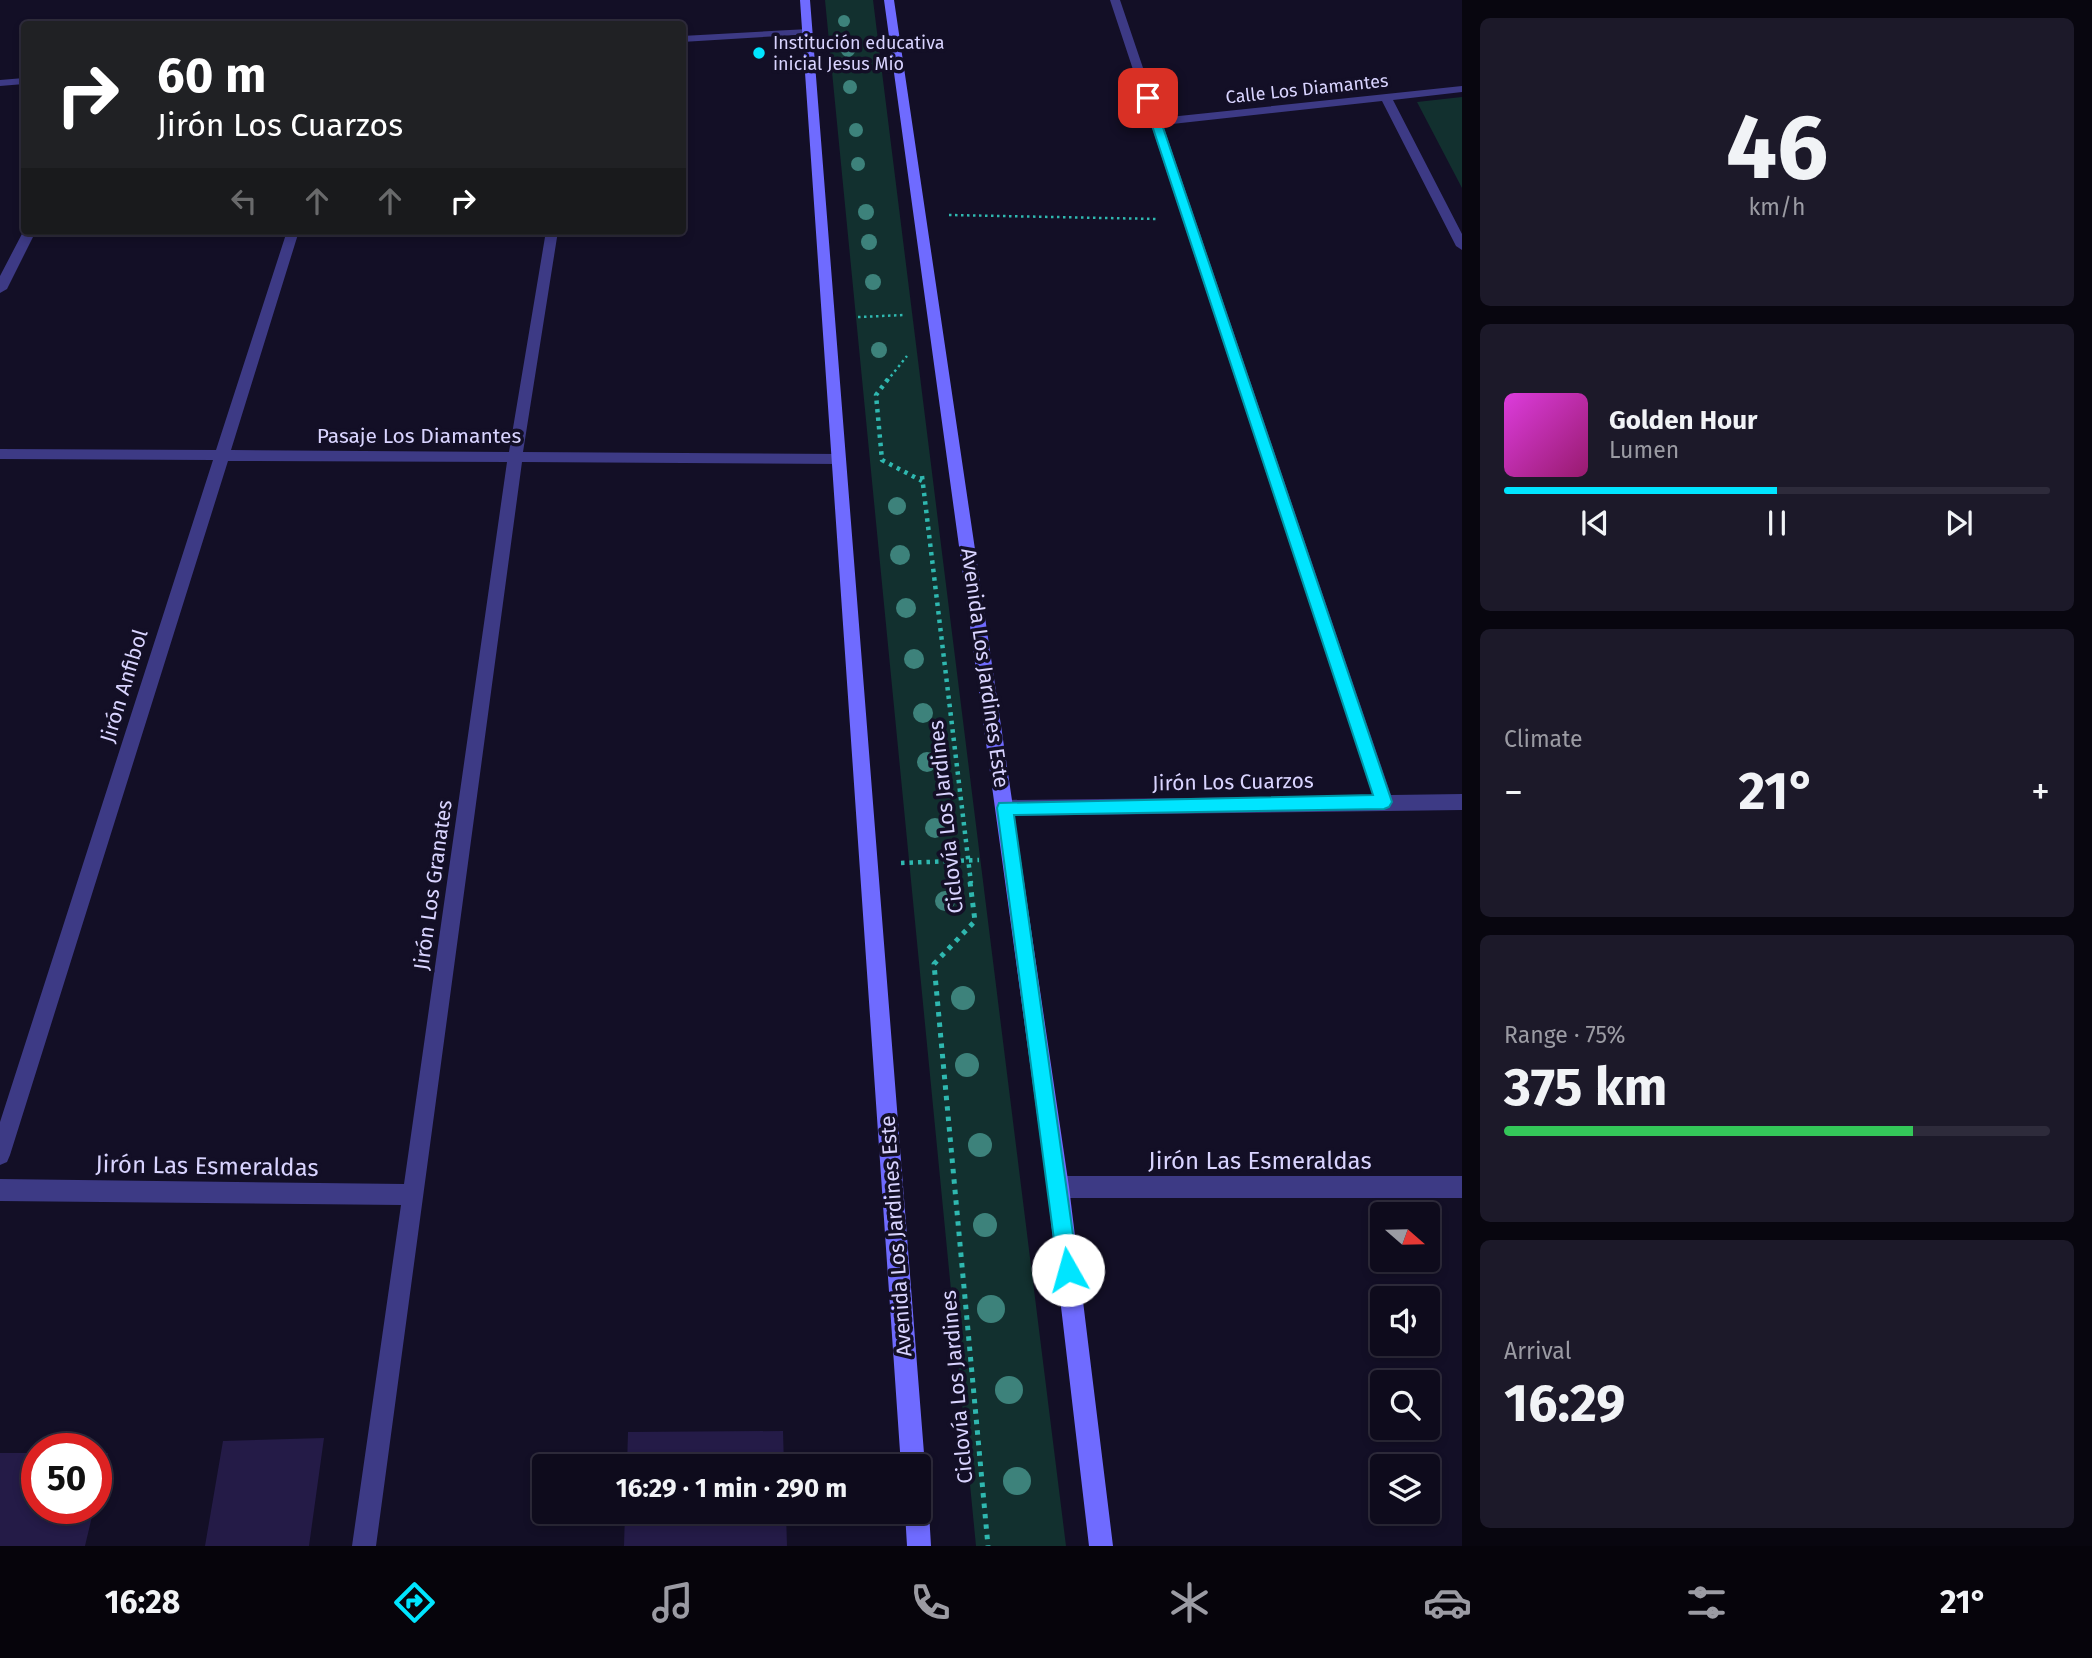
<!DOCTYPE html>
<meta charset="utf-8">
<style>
:root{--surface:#0e0b1c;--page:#1c1929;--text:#f1f3f6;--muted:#9b9ba3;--line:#2e2b3b;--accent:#00e5ff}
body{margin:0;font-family:"Fira Sans",sans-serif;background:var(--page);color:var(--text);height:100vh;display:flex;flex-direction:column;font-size:26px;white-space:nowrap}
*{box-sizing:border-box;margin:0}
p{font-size:23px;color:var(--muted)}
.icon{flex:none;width:38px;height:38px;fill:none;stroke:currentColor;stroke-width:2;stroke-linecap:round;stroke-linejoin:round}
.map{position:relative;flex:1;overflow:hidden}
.panel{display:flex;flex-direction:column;gap:18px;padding:18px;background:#08060f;width:630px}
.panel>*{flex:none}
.hud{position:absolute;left:21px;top:21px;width:665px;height:214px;border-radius:7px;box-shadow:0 4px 10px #0003,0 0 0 2px var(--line);background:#202124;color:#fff;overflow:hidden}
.needle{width:46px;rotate:110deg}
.controls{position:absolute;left:1370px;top:1202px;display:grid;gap:14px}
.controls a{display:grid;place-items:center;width:70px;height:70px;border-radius:7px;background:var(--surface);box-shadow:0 4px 10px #0003,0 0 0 2px var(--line);font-size:35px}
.speed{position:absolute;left:21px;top:1433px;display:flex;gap:14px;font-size:35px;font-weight:700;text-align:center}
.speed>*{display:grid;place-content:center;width:91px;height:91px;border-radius:50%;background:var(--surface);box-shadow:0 4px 10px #0003,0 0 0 2px var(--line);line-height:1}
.speed .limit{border:10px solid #d22;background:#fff;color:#111}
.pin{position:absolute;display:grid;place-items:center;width:60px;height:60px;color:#fff;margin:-30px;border-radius:14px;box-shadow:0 4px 10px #0006}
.me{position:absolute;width:77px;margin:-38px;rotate:353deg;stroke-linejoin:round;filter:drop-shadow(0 0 5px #0008)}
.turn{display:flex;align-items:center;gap:24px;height:147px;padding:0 21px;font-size:32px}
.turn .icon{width:91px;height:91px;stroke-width:2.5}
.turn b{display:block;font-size:49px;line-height:60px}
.lanes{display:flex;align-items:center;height:66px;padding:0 21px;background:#0003;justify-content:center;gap:35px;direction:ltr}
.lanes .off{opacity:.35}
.big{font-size:52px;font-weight:700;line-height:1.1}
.panel .tile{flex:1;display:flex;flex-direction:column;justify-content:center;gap:10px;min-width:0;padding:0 24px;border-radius:10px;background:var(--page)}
.panel .dial{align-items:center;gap:0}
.dial b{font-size:91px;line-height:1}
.song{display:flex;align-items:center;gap:21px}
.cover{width:84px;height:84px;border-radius:10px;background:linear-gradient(135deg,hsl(300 70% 55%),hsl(320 70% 35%))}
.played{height:7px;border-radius:4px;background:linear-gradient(90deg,var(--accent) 50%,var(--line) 50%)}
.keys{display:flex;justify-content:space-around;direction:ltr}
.heat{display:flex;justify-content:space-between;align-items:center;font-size:38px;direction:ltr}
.charge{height:10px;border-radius:5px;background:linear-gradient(90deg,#34c759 75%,var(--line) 0)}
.trip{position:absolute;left:532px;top:1454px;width:399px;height:70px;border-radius:7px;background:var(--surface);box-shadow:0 4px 10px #0003,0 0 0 2px var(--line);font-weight:700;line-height:70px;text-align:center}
.tabs{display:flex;height:112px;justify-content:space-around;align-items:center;background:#06040b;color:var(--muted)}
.tabs .icon{width:49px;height:49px}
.tabs .active{color:var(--accent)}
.tabs b{font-size:32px;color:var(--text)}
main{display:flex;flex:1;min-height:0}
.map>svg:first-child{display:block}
.green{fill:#12302f}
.building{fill:#241b47}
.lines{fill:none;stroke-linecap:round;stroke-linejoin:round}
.path-far2{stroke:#2fb8b0;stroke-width:2.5;stroke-dasharray:2.5 3.5;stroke-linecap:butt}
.path-far1{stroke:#2fb8b0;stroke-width:4.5;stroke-dasharray:3.5 5;stroke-linecap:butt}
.path{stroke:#2fb8b0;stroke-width:5;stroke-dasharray:4.5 6;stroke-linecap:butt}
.street{fill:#3d3a85;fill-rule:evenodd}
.secondary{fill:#6f6bff;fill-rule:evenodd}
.tree{fill:#3d827b}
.route{fill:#00e5ff;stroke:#0095a6;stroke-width:2}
.poi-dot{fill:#00e5ff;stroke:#130f26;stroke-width:2.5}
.labels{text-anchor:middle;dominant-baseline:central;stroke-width:7;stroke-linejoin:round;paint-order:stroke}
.far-poi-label{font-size:18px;fill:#d9d4ff;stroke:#130f26;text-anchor:start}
.far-street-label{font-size:18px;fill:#d9d4ff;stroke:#130f26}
.street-label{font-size:21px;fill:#d9d4ff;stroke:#130f26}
.near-street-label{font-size:24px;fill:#d9d4ff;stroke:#130f26}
</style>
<main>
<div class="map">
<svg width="1462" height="1546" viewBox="0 0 1462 1546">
<rect width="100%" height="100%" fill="#130f26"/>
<path class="green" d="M825 0H873L1066 1546H976Z
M1462 97V188L1417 102Z"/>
<path class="building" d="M783 1431 784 1466H627L628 1432Z
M324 1438 309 1546H205L223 1441Z
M0 1453H37V1508H94L85 1546H0Z
M96 1453H108L97 1497H96Z
M625 1512H786L787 1546H624Z"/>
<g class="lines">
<path class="path-far2" d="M949 215 1157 219
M858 317 905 315
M887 381 907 356"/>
<path class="path-far1" d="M888 379 876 395 882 460 922 481
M922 476 971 883
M901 863 979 860"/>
<path class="path" d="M970 882 975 921 934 964 988 1546"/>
<path class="street" d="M1110 0H1120L1160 118 1462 86V92L1393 100 1462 234V250L1456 246 1382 101 1163 125 1391 795 1462 794V810L1005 816 999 813 996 808 999 803 1005 800 1373 796Z
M808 29 812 30V34L682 42V36Z
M24 78V84L0 86V80Z
M24 230 36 231 7 289 0 293V276Z
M287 231H299L231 450 509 452 546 231H558L523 452 839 454 846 459 839 464 522 462 376 1546H352L401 1205 0 1201V1179L404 1184 507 462 228 461 10 1155 7 1162 0 1165V1122L213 460 0 459V449L216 450Z
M1058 1176H1462V1198H1058L1051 1194 1047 1187 1051 1180Z"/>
<path class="secondary" d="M800 0H810L925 1466 919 1475V1466H901Z
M884 0H894L1069 1187 1113 1546H1089L1047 1187Z
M919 1501 926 1503 929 1512 931 1546H907L905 1512H919Z"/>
</g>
<g class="tree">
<circle cx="844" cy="21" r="6"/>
<circle cx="848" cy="50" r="7"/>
<circle cx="850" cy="87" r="7"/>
<circle cx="856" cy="130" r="7"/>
<circle cx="858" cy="164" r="7"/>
<circle cx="866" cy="212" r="8"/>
<circle cx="869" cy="242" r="8"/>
<circle cx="873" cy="282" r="8"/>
<circle cx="879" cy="350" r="8"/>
<circle cx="897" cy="506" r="9"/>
<circle cx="900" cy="555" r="10"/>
<circle cx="906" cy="608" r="10"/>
<circle cx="914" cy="659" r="10"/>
<circle cx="923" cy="713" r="10"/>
<circle cx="927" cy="762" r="10"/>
<circle cx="935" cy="828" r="10"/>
<circle cx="945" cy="901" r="10"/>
<circle cx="963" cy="998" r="12"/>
<circle cx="967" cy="1065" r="12"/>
<circle cx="980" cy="1145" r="12"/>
<circle cx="985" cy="1225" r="12"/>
<circle cx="991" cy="1309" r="14"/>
<circle cx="1009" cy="1390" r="14"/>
<circle cx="1017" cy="1481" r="14"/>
</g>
<path class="route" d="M1144 95 1153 98 1392 802 1389 807 1384 809 1014 815 1078 1270 1075 1277 1068 1280 1061 1277 1058 1270 997 808 999 803 1373 795 1143 98Z"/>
<circle class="poi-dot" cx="759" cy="53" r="7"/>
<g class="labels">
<g class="far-poi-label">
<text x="773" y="43">Institución educativa<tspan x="773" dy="21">inicial Jesus Mio</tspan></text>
</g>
<g class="far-street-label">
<text transform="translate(1307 89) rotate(-6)">Calle Los Diamantes</text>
</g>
<g class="street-label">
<text x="419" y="436">Pasaje Los Diamantes</text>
<text transform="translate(985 668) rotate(82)">Avenida Los Jardines Este</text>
<text transform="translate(124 686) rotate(-73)">Jirón Anfibol</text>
<text transform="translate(1233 782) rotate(-1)">Jirón Los Cuarzos</text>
<text transform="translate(946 817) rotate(-96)">Ciclovía Los Jardines</text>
<text transform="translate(433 885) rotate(-82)">Jirón Los Granates</text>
<text transform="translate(896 1236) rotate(-94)">Avenida Los Jardines Este</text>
<text transform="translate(957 1387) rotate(-95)">Ciclovía Los Jardines</text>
</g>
<g class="near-street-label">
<text x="1260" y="1161">Jirón Las Esmeraldas</text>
<text transform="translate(207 1166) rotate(1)">Jirón Las Esmeraldas</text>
</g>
</g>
</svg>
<div class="controls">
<a><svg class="needle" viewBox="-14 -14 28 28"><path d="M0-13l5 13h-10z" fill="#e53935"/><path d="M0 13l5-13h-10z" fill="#9b9ba3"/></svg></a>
<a><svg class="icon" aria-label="sound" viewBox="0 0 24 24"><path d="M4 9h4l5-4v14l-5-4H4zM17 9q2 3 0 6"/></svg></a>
<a><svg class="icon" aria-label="search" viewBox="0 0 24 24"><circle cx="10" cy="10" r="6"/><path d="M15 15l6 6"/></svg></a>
<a><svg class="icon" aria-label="layers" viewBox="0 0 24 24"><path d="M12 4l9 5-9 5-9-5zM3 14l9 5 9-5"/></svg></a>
</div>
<div class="speed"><div class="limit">50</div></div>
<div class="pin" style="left:1148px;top:98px;background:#d93025"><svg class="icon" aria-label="arrive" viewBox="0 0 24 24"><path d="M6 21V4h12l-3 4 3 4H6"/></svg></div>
<svg class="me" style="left:1068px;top:1270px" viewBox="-20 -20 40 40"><circle r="19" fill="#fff"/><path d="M0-13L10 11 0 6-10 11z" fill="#00e5ff"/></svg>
<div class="trip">16:29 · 1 min · 290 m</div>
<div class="hud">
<div class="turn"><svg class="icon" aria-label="right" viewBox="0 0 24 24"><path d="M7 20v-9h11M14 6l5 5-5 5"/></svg><div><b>60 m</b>Jirón Los Cuarzos</div></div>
<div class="lanes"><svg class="icon off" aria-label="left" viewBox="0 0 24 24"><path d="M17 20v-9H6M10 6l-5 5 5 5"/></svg><svg class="icon off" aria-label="ahead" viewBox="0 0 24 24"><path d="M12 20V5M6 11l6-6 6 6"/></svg><svg class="icon off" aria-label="ahead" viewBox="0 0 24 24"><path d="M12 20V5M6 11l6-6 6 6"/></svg><svg class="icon" aria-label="right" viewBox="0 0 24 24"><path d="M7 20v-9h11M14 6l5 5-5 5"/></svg></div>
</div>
</div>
<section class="panel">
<div class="tile dial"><b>46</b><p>km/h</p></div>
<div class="tile">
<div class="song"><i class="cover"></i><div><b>Golden Hour</b><p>Lumen</p></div></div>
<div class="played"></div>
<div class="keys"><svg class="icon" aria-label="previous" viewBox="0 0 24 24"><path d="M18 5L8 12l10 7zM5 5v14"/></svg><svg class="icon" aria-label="pause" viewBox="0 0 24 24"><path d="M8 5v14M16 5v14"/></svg><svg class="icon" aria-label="next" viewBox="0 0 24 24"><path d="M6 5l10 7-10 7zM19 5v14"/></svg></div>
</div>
<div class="tile"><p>Climate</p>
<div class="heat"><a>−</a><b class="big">21°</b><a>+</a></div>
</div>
<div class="tile"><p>Range · 75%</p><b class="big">375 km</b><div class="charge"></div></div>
<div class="tile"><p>Arrival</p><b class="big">16:29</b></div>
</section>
</main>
<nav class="tabs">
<b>16:28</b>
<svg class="icon active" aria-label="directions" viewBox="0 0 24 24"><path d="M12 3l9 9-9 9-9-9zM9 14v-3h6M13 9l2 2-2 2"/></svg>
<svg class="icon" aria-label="music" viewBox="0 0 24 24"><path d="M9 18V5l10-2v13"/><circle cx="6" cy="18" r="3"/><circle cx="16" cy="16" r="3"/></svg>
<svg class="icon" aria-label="phone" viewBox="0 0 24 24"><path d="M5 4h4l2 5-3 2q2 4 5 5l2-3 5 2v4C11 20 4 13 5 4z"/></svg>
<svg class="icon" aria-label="climate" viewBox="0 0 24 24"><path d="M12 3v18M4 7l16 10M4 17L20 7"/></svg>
<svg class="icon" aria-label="car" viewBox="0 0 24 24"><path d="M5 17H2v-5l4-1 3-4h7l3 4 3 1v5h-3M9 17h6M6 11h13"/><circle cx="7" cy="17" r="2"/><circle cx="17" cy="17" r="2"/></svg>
<svg class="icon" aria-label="filters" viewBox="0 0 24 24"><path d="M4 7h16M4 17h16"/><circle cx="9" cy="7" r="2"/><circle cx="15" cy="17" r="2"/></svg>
<b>21°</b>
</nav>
